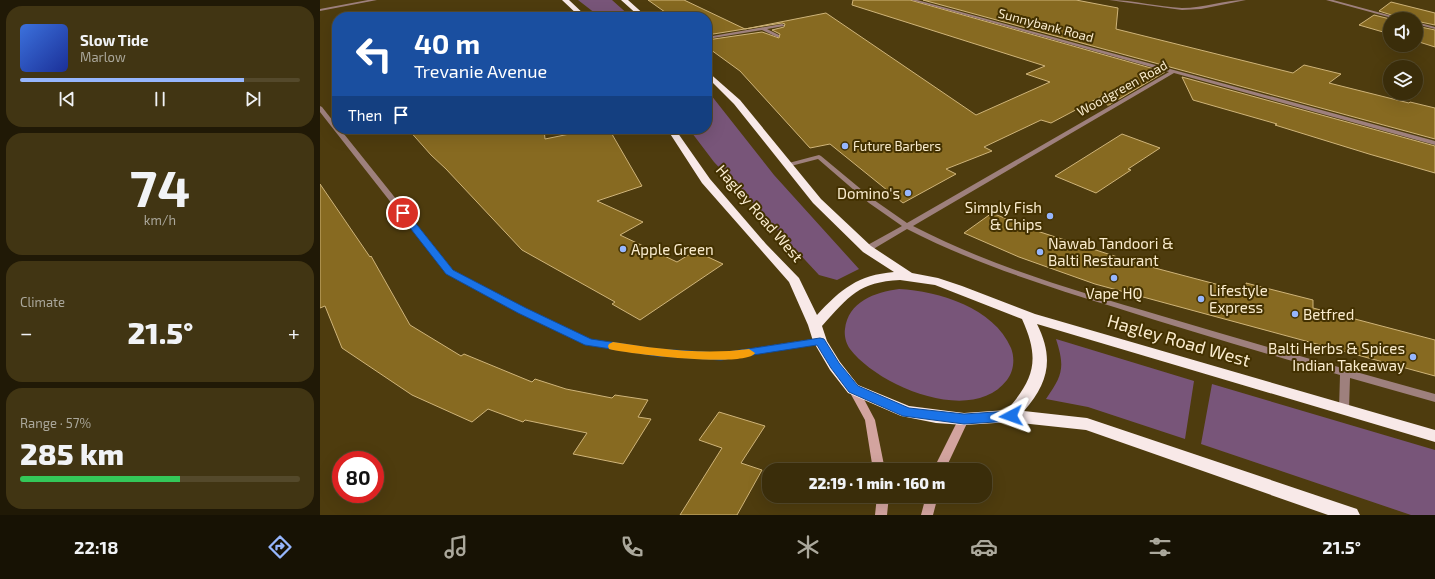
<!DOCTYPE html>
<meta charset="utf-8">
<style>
:root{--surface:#3a2d0a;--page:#413513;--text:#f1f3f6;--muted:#aba89c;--line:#54492b;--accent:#96b6fd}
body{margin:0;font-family:"Exo 2",sans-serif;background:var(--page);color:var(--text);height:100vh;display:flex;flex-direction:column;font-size:15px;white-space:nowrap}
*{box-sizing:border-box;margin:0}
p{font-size:13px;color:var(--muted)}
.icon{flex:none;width:22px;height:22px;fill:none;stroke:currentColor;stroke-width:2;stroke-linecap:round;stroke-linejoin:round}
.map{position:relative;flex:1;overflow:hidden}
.details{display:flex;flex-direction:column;gap:6px;padding:6px;background:#201906;width:320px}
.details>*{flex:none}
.top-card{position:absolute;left:12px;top:12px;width:380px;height:122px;border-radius:16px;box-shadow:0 4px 16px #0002,0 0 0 1px var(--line);background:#1a4fa0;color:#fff;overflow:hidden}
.buttons{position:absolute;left:1063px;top:12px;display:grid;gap:8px}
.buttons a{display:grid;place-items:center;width:40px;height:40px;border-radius:50%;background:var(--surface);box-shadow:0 4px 16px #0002,0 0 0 1px var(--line);font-size:20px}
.speed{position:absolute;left:12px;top:451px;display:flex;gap:8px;font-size:20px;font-weight:700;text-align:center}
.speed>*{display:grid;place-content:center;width:52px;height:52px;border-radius:50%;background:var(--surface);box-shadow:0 4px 16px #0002,0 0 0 1px var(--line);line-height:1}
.speed .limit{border:6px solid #d22;background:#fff;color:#111}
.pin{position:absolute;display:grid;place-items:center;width:34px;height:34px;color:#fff;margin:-17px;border:2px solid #fff;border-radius:50%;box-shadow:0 1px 4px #0007}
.me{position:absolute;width:44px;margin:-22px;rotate:266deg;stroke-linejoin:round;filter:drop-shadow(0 0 3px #0008)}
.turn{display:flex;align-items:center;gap:14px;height:84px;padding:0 16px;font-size:18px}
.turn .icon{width:52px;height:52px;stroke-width:2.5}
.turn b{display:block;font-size:28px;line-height:34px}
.then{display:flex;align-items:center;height:38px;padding:0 16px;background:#0003;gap:8px;font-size:15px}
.big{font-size:30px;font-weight:800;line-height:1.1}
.details .widget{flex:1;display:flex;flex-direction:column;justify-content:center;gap:6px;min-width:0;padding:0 14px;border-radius:16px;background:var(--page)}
.details .dial{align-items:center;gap:0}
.dial b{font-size:52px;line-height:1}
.song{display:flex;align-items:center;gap:12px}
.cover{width:48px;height:48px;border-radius:6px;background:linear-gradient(135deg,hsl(220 70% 55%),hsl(230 70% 35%))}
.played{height:4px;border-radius:2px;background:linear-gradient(90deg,var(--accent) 80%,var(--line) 80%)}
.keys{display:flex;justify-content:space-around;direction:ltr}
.heat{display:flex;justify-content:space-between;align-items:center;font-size:22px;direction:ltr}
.charge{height:6px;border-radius:3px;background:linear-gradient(90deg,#34c759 57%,var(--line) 0)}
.trip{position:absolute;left:442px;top:463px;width:230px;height:40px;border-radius:16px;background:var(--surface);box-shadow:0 4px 16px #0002,0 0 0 1px var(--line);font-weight:800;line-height:40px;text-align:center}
.tab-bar{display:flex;height:64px;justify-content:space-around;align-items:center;background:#171204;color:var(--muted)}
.tab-bar .icon{width:28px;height:28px}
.tab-bar .active{color:var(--accent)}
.tab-bar b{font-size:18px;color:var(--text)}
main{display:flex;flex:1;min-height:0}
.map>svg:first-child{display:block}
.green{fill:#785579}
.building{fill:#876a21;stroke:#cfb479}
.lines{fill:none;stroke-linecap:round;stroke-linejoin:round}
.street{fill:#9e807d;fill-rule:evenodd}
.secondary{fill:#d3a49f;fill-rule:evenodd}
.highway{fill:#f8e9e8;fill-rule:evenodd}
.route{fill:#1a73e8;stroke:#114b97}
.slow{fill:#f59e0b}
.poi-dot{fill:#96b6fd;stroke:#433101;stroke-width:1.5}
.labels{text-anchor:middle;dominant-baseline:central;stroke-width:4;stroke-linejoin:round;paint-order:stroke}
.far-street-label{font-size:13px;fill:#faecce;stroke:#433101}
.far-poi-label{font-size:13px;fill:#faecce;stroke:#433101;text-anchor:start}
.poi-label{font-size:15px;fill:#faecce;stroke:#433101;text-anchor:start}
.street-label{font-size:15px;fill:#faecce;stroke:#433101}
.near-street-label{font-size:18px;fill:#faecce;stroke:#433101}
</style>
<main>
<section class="details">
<div class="widget">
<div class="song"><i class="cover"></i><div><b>Slow Tide</b><p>Marlow</p></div></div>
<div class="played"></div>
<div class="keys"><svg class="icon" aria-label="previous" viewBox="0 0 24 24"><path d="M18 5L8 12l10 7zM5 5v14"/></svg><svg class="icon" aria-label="pause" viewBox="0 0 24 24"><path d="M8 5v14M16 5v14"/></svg><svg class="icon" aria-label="next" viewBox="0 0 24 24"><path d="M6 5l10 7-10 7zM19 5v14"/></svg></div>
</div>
<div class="widget dial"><b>74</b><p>km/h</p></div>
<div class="widget"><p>Climate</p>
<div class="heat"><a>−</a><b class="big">21.5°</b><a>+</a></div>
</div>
<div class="widget"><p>Range · 57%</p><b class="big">285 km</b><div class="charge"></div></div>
</section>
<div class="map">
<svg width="1115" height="515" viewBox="0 0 1115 515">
<rect width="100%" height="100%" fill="#4e3c0e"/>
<path class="green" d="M258 0H292L311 17H280Z
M387 90 454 175 539 269 517 280 499 275 394 162 369 129H387Z
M579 289C619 291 674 308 691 348 695 358 694 371 687 380 652 426 558 386 530 349 526 344 524 335 525 329 528 302 555 292 579 289Z
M736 339 874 381 865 439 768 407 726 399C743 375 745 367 736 339Z
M892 384 1115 450V515H1091L881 444Z"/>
<path class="building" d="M328 0H364L425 29 506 13 656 115 730 82 706 74 725 66 532 5 533 0H590L845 72 789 105H787L782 96 731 123 721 120 664 147 672 151 626 169 636 174 583 203 510 144 490 148 420 71 387 47 392 46 387 40 442 32 459 38 460 34 452 30 464 27 465 24 462 23 387 35V17H352Z
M603 0H756L798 8 796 29 973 73 984 65 1021 74 1009 83 1089 103 1090 102 1115 108V139Z
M1071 2 1115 13V25L1096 21V19H1084L1059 11Z
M1054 15 1070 19V34L1039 25Z
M1096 26 1115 30V47L1096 41Z
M862 77 1115 146V173L1049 154 955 125 957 124 873 100Z
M88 129H224L225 139 274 129H289L322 186 277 201 323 222 300 235 357 262 375 251 403 264 320 320 292 304 295 302 202 250 126 169 111 155Z
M802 134 840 148 808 169 811 170 776 193 735 176Z
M0 184 50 257 51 256 90 325 141 356 144 354 212 382 215 379 246 389 292 398 295 395 328 400 318 417 331 419 303 464 253 454 267 433 205 420 203 422 168 409 152 422 92 395 22 348 5 306 0 308Z
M672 213 717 231 816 263 926 292V283L993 300V308L1115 340V376L775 284 699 257 644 233Z
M399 412 445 426 421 463 442 470 417 515H360L402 448 379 440Z"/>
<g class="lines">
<path class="street" d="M48 0H57L0 11V9Z
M591 0H597L1115 141V145L854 73 593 226C672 267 757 291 842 316 933 343 1024 369 1115 394V402L1030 378 1029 409 1028 412 1024 413 1020 412 1019 409 1020 375C944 353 869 331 794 307 723 285 653 263 587 229L550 251H544L543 249 544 247 582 226 549 203 498 159 467 167 465 166V164L499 155 501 156 554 200 587 223 849 72Z
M789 0C814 0 838 7 862 8 884 8 904 0 926 0L881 9 862 10Z
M1006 0H1013L1083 19H1076Z
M1096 22 1115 27V29L1096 24Z
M462 24 464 25V26L447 29 459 35V37H457L442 30 387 39V37Z
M0 106 2 107 17 126V129H20L133 270 205 309 271 340 337 349 401 353 500 338 503 339 505 341 503 343 500 344 401 359 337 355 266 345 199 313 127 274 0 112Z"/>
<path class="secondary" d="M533 385 537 386 555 420 565 470H553L545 420 528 389 529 386Z
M644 415 648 416 649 419 625 470H613L640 416Z
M557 496H569L567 515H555Z
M606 496H618L613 515H601Z"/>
<path class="highway" d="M242 0H249L267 17H260Z
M301 0H308L327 17H320Z
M387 71 420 100 501 199 551 246 592 273 618 278 642 286 715 314 1115 430V442L717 324C734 358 729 382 704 411L767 418 1031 507 1037 509 1040 515H1008L766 430 691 422 644 425 616 423 581 416 528 393 510 370 493 341 488 325 469 282 382 183 347 129H355L390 179 446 244 479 278 497 315C521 289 538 275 574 272L543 252 493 203 414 104 387 77ZM580 280 615 285 702 319C720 359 715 378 687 410L644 413 589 406 538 385 520 362 507 341 502 326C529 296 539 282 580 280Z"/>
</g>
<path class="route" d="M80 211H86L133 270 206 308 271 339 337 349 401 353 500 338 504 339 519 363 538 386 589 408 644 414 691 411 695 413 697 416 695 419 691 421 644 424 583 416 529 392 511 368 497 345 401 360 337 356 265 345 198 313 126 274 80 215Z"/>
<path class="slow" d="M293 342C338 349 384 355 429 349L435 353C426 368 308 354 289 349L288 346 289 344Z"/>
<g class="poi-dot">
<circle cx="525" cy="146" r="4"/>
<circle cx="588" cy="193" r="4"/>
<circle cx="730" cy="216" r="4"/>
<circle cx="303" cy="249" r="4"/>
<circle cx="720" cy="252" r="4"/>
<circle cx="794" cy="278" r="4"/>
<circle cx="881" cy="299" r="4"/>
<circle cx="975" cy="314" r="4"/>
<circle cx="1093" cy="357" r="4"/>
</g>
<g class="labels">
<g class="far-street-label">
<text transform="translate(726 25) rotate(15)">Sunnybank Road</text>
<text transform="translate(802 88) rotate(-29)">Woodgreen Road</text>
</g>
<g class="far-poi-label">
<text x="533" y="146">Future Barbers</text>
</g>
<g class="poi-label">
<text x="580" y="193" text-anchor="end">Domino's</text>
<text x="722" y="207" text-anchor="end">Simply Fish<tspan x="722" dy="17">&amp; Chips</tspan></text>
<text x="728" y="243">Nawab Tandoori &amp;<tspan x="728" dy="17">Balti Restaurant</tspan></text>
<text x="311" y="249">Apple Green</text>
<text x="889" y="290">Lifestyle<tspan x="889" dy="17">Express</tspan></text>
<text x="794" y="293" text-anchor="middle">Vape HQ</text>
<text x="983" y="314">Betfred</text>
<text x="1085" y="348" text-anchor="end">Balti Herbs &amp; Spices<tspan x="1085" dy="17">Indian Takeaway</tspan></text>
</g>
<g class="street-label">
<text transform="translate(440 213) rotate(49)">Hagley Road West</text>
</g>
<g class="near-street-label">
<text transform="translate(859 340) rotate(16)">Hagley Road West</text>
</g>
</g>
</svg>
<div class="buttons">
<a><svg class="icon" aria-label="sound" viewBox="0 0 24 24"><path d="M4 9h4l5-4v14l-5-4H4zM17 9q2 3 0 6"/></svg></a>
<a><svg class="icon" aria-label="layers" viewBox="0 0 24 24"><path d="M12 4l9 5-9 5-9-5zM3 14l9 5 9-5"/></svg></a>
</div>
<div class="speed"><div class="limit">80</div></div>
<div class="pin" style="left:83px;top:213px;background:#d93025"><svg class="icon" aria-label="arrive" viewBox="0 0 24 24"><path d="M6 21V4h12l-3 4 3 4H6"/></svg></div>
<svg class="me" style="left:691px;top:416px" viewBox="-20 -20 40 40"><path d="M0-17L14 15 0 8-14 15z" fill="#1a73e8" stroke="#fff" stroke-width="4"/></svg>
<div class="trip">22:19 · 1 min · 160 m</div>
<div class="top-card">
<div class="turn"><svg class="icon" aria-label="left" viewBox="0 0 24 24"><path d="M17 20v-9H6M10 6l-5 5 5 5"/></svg><div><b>40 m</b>Trevanie Avenue</div></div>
<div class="then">Then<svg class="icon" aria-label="arrive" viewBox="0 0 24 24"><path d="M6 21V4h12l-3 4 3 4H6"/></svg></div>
</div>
</div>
</main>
<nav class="tab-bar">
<b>22:18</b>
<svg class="icon active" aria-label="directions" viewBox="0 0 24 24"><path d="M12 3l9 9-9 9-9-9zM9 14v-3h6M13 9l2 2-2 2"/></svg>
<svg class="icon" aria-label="music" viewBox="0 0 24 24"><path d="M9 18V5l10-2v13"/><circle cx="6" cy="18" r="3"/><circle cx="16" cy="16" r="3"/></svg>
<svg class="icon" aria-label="phone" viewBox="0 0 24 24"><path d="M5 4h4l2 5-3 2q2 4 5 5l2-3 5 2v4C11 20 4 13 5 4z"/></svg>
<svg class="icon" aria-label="climate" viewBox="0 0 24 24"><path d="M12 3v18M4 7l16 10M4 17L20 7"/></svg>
<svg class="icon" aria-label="car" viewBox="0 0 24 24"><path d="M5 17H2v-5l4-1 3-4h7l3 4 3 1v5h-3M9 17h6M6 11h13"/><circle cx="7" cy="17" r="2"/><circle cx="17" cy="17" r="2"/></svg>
<svg class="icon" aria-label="filters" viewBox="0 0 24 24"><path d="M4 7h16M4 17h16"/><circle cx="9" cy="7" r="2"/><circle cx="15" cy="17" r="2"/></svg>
<b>21.5°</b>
</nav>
